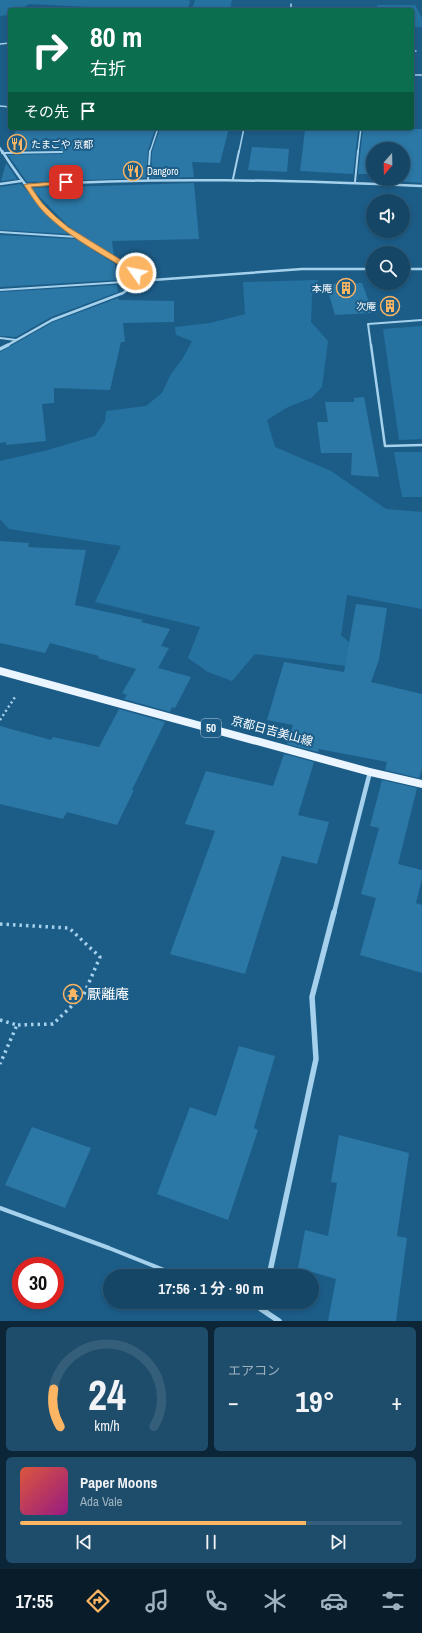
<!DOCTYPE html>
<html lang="ja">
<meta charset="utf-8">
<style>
:root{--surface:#154666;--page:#1e4d6c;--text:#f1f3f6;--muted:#9db1bf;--line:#345e7a;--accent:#fcb562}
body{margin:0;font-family:"Archivo Narrow","Noto Sans JP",sans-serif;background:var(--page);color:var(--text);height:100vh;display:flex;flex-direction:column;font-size:15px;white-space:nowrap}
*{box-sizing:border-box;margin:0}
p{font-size:13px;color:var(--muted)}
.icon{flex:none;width:22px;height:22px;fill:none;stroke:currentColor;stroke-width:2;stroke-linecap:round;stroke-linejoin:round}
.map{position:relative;height:1321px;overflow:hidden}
.details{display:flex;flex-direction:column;gap:6px;padding:6px;background:#0c2638;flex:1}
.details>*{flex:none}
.top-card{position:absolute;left:8px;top:8px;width:406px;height:122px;border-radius:4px;box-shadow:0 2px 6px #0003,0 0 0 1px var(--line);background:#0b6e4f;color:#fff;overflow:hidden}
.needle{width:26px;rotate:200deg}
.tools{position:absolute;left:366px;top:142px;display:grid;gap:8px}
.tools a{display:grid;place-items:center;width:44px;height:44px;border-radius:50%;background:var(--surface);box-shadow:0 2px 6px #0003,0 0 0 1px var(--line);font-size:20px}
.speed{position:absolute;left:12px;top:1257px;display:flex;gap:8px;font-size:20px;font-weight:700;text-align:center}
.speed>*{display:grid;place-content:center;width:52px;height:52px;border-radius:50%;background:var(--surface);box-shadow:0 2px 6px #0003,0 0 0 1px var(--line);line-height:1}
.speed .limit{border:6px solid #d22;background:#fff;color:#111}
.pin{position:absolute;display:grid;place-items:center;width:34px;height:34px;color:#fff;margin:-17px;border-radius:8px;box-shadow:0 2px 6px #0006}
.me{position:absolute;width:44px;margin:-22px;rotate:303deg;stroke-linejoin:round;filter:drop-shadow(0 0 3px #0008)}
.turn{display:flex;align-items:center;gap:14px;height:84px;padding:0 16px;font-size:18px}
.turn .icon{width:52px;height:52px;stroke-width:2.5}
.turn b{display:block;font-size:28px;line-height:34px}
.then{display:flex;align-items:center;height:38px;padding:0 16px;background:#0003;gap:8px;font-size:15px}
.big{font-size:30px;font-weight:700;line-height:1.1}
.details .widget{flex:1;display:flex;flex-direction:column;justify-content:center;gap:6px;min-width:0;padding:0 14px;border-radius:6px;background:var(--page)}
.details .dial{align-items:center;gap:0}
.dial svg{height:104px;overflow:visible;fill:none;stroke:var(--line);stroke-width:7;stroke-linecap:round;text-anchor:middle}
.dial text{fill:var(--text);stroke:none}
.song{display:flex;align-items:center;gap:12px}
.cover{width:48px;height:48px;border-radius:6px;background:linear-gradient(135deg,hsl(10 70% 55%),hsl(310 70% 35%))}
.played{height:4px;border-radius:2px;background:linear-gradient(90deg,var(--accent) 75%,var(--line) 75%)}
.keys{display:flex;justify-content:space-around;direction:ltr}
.heat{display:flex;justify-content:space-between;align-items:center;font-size:22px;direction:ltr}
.details .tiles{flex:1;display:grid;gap:6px;grid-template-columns:1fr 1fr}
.widget:last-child{grid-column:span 2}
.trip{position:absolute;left:103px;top:1269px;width:216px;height:40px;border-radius:20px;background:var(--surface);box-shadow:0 2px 6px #0003,0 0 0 1px var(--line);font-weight:700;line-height:40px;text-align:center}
.tabs{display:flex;height:64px;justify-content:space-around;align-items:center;background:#081c29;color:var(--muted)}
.tabs .icon{width:28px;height:28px}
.tabs .current{color:var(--accent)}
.tabs b{font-size:18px;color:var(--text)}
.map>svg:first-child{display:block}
.green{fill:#2572a0}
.building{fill:#2b77a5}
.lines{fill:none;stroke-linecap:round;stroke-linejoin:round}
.path-far1{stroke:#a5d1ec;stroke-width:2.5;stroke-dasharray:2 3;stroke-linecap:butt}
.path{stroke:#a5d1ec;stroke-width:3.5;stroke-dasharray:2.5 4;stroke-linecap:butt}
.service-far3{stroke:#a5d1ec;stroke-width:1.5}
.service-far2{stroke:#a5d1ec;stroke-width:2}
.service-far1{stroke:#a5d1ec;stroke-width:2.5}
.service{stroke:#a5d1ec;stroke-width:4}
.minor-far4{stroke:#a5d1ec;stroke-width:2}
.minor-far3{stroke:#a5d1ec;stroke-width:2.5}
.minor-far2{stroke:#a5d1ec;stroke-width:3.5}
.minor-far1{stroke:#a5d1ec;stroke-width:4.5}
.minor{stroke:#a5d1ec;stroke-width:5.5}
.primary{fill:#eaf5ff;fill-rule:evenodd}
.route{fill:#fcb562;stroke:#a47640}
.labels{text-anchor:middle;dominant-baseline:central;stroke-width:4;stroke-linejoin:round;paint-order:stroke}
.far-poi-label{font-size:10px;fill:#fff;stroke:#1c5d88;text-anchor:start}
.shield{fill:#1c5d88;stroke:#bbcedb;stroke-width:1}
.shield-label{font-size:11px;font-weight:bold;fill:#fff}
.street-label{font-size:12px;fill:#fff;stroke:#1c5d88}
.near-poi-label{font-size:14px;fill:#fff;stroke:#1c5d88;text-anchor:start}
</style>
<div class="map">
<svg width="422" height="1321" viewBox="0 0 422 1321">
<rect width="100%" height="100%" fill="#1c5d88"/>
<path class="green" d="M0 0H189L190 2 187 10H88L90 7 29 4 19 10H10V15L0 16Z
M195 0H232L230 10H192Z
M377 5H415L422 18V27H412V10H378Z
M318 280 320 293 312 294 311 322 328 341 322 387 311 398 288 407 267 420 275 447 331 471 386 509 422 512V609L347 595 341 635 354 647 346 666 255 654 232 681 208 672 188 658 200 627 95 602 121 546 9 529 0 519V461L48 450 95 436 105 421 106 411 146 406 162 393 171 374 183 358 192 341 176 335 175 327 210 323 245 314 243 282Z
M422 326V439L399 440 383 329Z
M394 452H422V497H402Z"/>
<path class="building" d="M16 128H124L155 129 148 150 146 178 27 182 8 155 62 154 64 152 62 150H10Z
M179 128H229L220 163 192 162 194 177 151 178 152 152 160 129 179 130Z
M422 129V183L383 180 403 179V149H373V174H358L363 130Z
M305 130H358L353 174 300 171Z
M252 147 289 149 287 172 248 170Z
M6 163 15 176 17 179 1 181Z
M194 183 199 239 112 241 114 257 85 239 67 225 31 188Z
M21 184 42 209 69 234 0 230V187Z
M0 235 76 239 115 264 116 280 0 287Z
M362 283 373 313 335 315 326 284Z
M117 285 118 292 51 317 16 337 0 336V292Z
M118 298 119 300 174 301V322L123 323 125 342H121L110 390 54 388V403L42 404 46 441 6 445V442L0 443V352L53 322Z
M364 397 379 477 351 475 352 453H321L317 422H328L325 402H354V398Z
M0 541 29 543 28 547 86 550 75 605 143 620 141 622 170 629 161 646 169 648 158 668 191 677 175 708 172 707 170 712 124 699 127 695 122 693 136 669 98 658 99 656 50 643 45 653 0 643Z
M356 604 387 608 379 660 371 682 422 694V768L419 778 385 770 387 762 319 749 318 752 287 744 293 725 267 720 284 662 344 672Z
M119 709 165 722 132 790H134L117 825 67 812 63 819 0 804V726L51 740 53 737 99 747Z
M284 754 314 762 298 815 329 822 317 864 282 856 245 974 170 954 215 831 185 824 206 771 273 786Z
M382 780 417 788 398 864 422 870V879L416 903 422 905V973L360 955 376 898 361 894 379 828 370 826Z
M239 1046 275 1056 254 1128 258 1130 228 1220 157 1194 190 1107 216 1116Z
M32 1127 91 1148 65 1208 5 1185Z
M339 1135 409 1153 397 1236 407 1238 396 1321H328L336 1279 298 1268 305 1230 328 1236 337 1183 331 1182Z"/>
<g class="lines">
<path class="path-far1" d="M0 720 15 697"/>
<path class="path" d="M0 924 69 928 100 957 84 994 53 1024 17 1025
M0 1020 17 1025 0 1064"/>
<path class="service-far3" d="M291 4V10
M0 44 10 43
M412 51H416
M412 75H422
M0 106 10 107
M150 152 158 128
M239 152 244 128
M358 152 361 128"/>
<path class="service-far2" d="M2 153 62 152
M233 179 239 151
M148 180 150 151
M355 182 358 151
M0 232 77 237
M0 290 139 281
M0 338 16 340
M371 346 368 324 422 320"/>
<path class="service-far1" d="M371 345 385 446 422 445"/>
<path class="service" d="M0 1208 109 1248 179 1276
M243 1302 261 1309"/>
<path class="minor-far4" d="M0 148 2 152"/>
<path class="minor-far3" d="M2 151C22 183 45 212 76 236 94 250 116 261 136 273L139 281
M0 184 21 181
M27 185C159 177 290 180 422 186
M403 269H422
M6 346 52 320 123 293 139 281 302 269H373"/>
<path class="minor-far2" d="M0 349 8 345"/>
<path class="minor-far1" d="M334 913 370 772"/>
<path class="minor" d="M269 1276 316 1059 312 997 334 912
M263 1302 261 1309 279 1321"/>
<path class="primary" d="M0 667 370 768 422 780V788L370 776 0 675Z"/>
</g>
<path class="route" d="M66 181 69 182 68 184 31 187 42 203 55 216 68 227 139 271V274H134C107 257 75 241 51 219 40 210 32 197 24 185L27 184Z"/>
<defs>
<g id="restaurant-ring" transform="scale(1)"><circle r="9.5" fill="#1c5d88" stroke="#fcb562" stroke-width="1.5"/><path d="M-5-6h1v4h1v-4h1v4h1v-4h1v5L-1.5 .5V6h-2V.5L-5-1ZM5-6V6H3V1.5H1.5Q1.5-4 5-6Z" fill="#fcb562"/></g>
<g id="building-ring" transform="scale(1)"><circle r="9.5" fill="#1c5d88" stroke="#fcb562" stroke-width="1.5"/><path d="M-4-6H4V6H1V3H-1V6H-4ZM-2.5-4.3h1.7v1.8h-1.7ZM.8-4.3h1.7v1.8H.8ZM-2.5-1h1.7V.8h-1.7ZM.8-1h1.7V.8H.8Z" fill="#fcb562"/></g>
<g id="temple-ring" transform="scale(1)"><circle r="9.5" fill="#1c5d88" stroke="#fcb562" stroke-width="1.5"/><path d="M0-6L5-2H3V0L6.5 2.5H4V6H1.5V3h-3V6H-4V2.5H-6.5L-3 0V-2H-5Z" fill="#fcb562"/></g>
</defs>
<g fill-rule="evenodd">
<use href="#restaurant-ring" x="17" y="144"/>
<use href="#restaurant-ring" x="133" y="171"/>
<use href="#building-ring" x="346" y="288"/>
<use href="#building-ring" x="390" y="306"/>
<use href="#temple-ring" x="73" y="994"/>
</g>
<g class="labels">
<g class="far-poi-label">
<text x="31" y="144">たまごや 京都</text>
<text x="147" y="171">Dangoro</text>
<text x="332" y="288" text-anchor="end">本庵</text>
<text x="376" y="306" text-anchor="end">次庵</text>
</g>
<rect class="shield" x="201" y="719" width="20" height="18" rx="3"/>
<g class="shield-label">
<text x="211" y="728">50</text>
</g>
<g class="street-label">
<text transform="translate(272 731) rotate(15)">京都日吉美山線</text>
</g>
<g class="near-poi-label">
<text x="87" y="994">厭離庵</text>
</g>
</g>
</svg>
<div class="tools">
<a><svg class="needle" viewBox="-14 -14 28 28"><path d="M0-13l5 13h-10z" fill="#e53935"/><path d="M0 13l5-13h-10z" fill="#9db1bf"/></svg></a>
<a><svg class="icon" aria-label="sound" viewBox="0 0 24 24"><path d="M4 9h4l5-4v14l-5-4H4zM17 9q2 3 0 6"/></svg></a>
<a><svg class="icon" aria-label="search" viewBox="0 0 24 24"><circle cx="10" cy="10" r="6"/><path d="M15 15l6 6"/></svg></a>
</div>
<div class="speed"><div class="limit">30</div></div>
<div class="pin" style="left:66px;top:182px;background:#d93025"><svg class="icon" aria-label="arrive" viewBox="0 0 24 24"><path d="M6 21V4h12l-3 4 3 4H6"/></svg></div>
<svg class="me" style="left:136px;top:273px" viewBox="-20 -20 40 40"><circle r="17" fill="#fcb562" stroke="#fff" stroke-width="3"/><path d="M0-11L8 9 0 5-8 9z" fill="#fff"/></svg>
<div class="trip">17:56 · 1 分 · 90 m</div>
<div class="top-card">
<div class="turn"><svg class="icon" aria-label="right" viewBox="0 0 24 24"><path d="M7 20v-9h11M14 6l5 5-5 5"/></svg><div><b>80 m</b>右折</div></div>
<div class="then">その先<svg class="icon" aria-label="arrive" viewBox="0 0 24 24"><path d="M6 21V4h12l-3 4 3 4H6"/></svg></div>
</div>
</div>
<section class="details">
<div class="tiles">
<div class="widget dial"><svg viewBox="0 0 100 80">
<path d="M14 69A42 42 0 1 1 86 69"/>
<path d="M14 69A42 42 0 0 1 9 40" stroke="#fcb562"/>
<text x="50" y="56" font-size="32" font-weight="700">24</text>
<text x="50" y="72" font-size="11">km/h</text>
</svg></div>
<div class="widget"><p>エアコン</p>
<div class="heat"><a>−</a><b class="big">19°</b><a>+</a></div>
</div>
<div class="widget">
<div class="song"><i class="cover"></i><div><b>Paper Moons</b><p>Ada Vale</p></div></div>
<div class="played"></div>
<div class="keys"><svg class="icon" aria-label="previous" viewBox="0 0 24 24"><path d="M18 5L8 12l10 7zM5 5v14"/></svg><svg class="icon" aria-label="pause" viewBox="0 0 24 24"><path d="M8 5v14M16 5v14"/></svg><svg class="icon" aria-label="next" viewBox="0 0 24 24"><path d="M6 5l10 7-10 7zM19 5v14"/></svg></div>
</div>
</div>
</section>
<nav class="tabs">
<b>17:55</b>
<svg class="icon current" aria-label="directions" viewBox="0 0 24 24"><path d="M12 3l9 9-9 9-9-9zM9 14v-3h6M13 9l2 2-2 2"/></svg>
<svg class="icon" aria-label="music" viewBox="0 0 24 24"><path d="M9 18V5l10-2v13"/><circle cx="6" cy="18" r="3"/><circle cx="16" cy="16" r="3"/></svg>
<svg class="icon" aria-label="phone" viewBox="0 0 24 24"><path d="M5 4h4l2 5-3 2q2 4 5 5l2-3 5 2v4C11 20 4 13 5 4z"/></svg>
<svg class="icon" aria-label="climate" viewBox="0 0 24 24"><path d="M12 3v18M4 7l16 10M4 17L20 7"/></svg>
<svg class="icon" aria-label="car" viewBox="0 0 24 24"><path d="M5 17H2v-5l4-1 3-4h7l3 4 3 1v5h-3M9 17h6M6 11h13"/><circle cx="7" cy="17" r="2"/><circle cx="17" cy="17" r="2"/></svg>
<svg class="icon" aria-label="filters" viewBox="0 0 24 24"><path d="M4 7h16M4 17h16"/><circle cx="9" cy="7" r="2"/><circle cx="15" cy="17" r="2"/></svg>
</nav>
